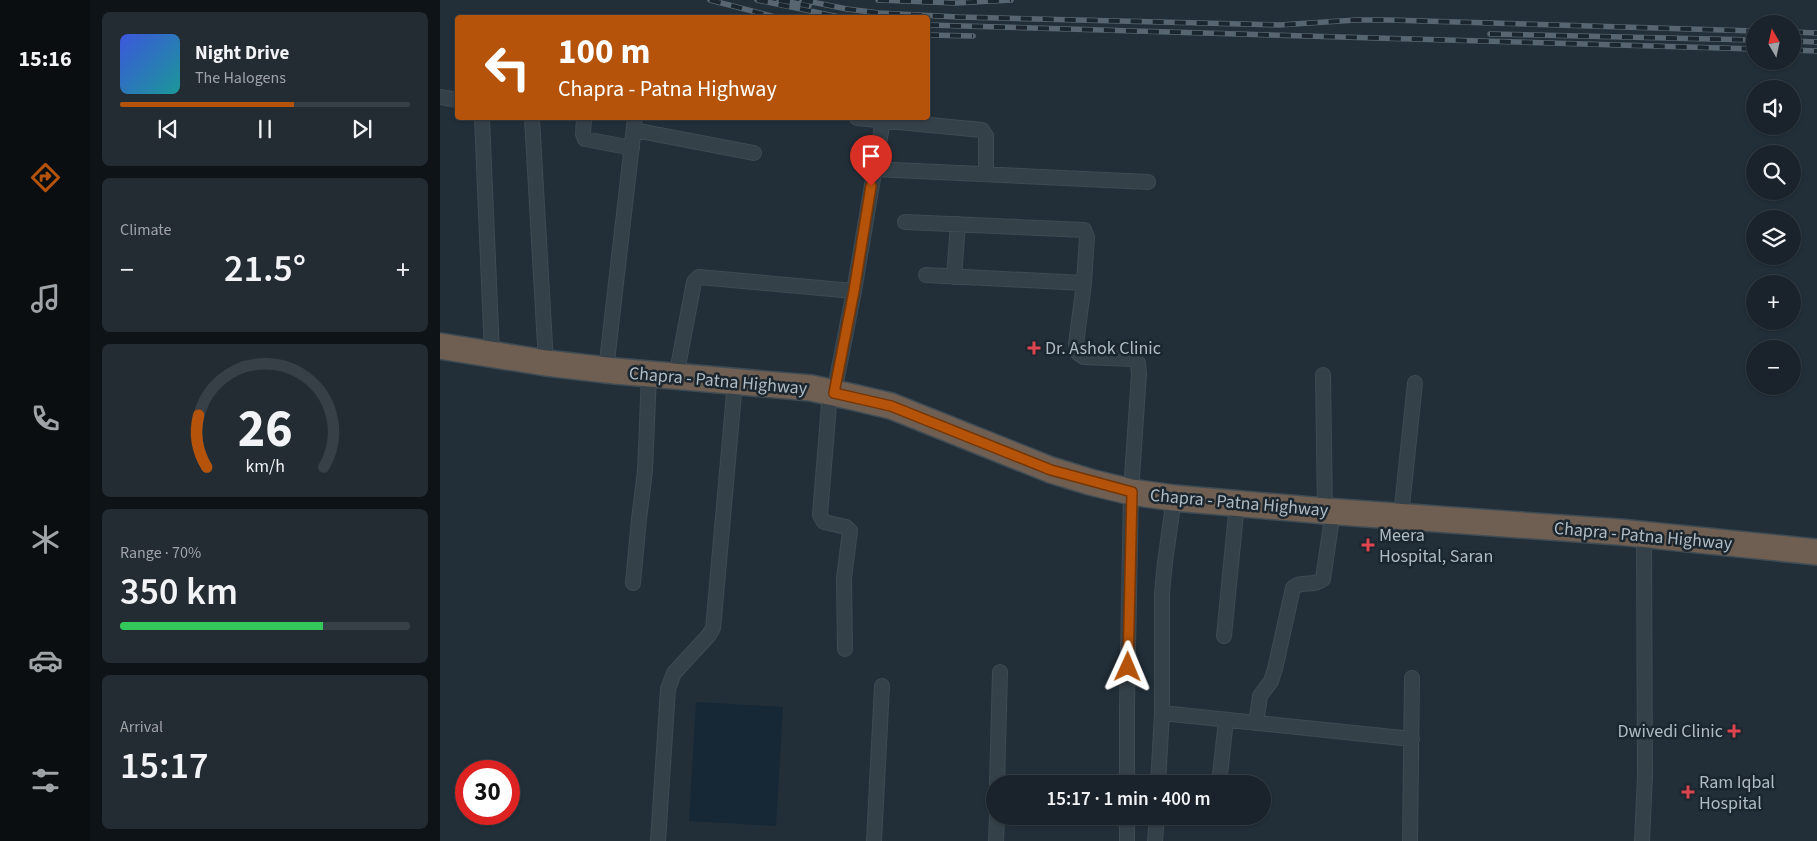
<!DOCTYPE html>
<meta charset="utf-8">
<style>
:root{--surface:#1a232b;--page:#232b33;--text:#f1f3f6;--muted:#9fa4a9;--line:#384047;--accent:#b45309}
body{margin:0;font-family:"Source Sans 3",sans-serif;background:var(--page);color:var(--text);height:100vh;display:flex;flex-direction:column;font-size:19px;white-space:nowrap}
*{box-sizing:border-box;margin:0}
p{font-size:16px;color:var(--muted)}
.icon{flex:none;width:28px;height:28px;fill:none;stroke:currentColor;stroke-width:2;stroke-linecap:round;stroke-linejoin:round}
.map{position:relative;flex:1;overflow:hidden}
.drawer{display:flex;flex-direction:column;gap:12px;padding:12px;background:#0e1318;width:350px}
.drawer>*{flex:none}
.guide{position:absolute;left:15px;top:15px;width:475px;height:105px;border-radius:5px;box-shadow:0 1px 4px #0004,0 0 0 1px var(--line);background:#b45309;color:#fff;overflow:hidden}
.needle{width:32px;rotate:351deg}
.fabs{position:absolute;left:1306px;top:15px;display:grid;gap:10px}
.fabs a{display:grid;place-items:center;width:55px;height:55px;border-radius:50%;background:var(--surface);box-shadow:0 1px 4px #0004,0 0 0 1px var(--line);font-size:25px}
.speed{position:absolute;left:15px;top:760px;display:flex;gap:10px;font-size:25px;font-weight:700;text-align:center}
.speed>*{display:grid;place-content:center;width:65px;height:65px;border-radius:50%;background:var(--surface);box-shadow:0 1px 4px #0004,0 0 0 1px var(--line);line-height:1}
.speed .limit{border:8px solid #d22;background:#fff;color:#111}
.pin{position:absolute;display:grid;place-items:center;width:42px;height:42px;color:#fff;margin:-51px -21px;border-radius:50% 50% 50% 0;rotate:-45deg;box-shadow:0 0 5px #0007}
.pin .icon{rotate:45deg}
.me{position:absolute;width:55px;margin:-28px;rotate:1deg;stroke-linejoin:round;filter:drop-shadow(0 0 4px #0008)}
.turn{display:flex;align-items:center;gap:18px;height:105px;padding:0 20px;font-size:22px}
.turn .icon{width:65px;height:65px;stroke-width:2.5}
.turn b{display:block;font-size:35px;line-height:42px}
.big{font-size:38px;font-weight:600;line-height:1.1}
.drawer .tile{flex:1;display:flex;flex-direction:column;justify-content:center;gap:8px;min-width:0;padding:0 18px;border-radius:8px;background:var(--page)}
.drawer .dial{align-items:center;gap:0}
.dial svg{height:130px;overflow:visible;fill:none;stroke:var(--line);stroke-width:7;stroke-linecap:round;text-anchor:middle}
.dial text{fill:var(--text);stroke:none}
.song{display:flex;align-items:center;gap:15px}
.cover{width:60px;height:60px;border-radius:8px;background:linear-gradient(135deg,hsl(230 70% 55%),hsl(180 70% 35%))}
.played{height:5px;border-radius:2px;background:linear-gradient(90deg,var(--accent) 60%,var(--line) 60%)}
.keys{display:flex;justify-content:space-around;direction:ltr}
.heat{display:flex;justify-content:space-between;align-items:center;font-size:28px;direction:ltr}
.charge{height:8px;border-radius:4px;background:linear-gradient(90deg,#34c759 70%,var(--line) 0)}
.trip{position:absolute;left:546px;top:775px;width:285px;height:50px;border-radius:25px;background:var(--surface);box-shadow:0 1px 4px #0004,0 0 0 1px var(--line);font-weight:600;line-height:50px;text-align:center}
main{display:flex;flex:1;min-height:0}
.menu{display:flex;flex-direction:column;width:90px;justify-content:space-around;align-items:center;background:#0a0e11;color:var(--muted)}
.menu .icon{width:35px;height:35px}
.menu .on{color:var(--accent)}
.menu b{font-size:22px;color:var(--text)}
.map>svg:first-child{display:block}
.water{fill:#162836}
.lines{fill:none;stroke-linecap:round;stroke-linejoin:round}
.street-casing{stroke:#3f4a52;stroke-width:16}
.highway-casing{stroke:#404c54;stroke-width:28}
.street{stroke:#354149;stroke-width:14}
.highway{stroke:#6f5f52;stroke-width:25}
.rail-casing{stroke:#576670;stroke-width:5.5}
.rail{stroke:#1b262e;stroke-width:4;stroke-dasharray:11;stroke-linecap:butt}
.route-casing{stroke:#753606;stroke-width:12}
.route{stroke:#b45309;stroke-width:9}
.health-dot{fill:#e0444e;stroke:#1b262e;stroke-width:2}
.labels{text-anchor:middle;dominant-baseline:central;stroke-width:5;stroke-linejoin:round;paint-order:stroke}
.poi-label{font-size:18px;fill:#b0bcc5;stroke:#1b262e;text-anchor:start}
.street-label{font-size:18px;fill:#b0bcc5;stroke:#1b262e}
</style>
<main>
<nav class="menu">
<b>15:16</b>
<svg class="icon on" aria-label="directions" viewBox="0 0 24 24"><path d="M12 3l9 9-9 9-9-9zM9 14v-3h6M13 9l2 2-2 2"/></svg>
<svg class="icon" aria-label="music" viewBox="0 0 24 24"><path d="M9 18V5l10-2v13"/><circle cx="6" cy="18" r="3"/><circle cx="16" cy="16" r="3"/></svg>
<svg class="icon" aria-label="phone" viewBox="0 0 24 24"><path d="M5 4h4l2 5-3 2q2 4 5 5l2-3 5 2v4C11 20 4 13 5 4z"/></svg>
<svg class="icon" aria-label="climate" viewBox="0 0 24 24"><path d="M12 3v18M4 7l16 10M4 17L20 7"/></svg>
<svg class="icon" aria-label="car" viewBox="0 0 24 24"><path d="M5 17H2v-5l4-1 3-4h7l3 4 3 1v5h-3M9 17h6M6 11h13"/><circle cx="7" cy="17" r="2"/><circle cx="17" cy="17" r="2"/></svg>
<svg class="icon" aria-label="filters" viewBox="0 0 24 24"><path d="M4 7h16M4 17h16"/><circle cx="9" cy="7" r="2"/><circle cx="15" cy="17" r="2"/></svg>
</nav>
<section class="drawer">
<div class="tile">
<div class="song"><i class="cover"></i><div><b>Night Drive</b><p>The Halogens</p></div></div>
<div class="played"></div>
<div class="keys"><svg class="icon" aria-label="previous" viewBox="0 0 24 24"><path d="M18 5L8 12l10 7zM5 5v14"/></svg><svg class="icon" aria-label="pause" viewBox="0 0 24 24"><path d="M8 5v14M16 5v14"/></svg><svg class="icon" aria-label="next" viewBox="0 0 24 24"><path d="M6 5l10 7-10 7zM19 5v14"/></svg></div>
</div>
<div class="tile"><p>Climate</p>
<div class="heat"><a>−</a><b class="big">21.5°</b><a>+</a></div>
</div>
<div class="tile dial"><svg viewBox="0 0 100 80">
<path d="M14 69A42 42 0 1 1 86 69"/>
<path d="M14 69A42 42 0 0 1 9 37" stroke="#b45309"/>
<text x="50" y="56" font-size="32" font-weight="700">26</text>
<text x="50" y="72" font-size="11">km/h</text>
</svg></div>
<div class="tile"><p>Range · 70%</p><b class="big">350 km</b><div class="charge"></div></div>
<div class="tile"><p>Arrival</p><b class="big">15:17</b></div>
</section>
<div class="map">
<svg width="1377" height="841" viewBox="0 0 1377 841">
<rect width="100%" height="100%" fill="#222f39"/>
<path class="water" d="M256 702 343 707 336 826 249 821Z"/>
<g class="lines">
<g class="street-casing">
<path id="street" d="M0 97 18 100
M42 118 52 354
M92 118 106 363
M144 118 143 134 145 139 192 148
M417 118 542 130 546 136V174
M194 130 314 153
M434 169 708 182
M465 222 644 230 647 237 644 283 636 344 638 353 644 357 692 359 698 363 699 374 691 492 687 706V784
M486 275 644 283
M514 277 518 224
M166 370 195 118
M883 375 885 511
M236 377 254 282 259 277 414 291
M390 392 380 515 384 522 406 527 410 531 404 578 405 649
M394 393 414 291 443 120
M961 516 975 383
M193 583 199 519 205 471 209 375
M784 636 797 503
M722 713 972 739
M816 723 820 696 831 681 835 669 853 588C861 580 874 587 883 579L893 511
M557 784 560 672
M718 784 722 713V593L725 562 734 498
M779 784 786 720
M687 816V841
M218 841 228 689 234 673 269 635 273 628 274 618 295 382
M434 841 442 686
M556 841 557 816
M715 841 717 816
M970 841 972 678
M1202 841 1205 776 1204 535"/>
</g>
<g class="highway-casing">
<path id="highway" d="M0 346 106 363 175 371 371 388 417 398 451 406 611 470 650 482 691 492 734 498 885 511 1179 532 1377 552"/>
</g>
<use href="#street" class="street"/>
<use href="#highway" class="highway"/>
<g class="rail-casing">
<path id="rail" d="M270 0 339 18
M317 0 404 18
M339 0 369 6
M362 0 407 9 439 13 518 17 839 25 916 20H949L1315 31
M438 0 516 3 571 0
M488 25 1315 49
M1352 32 1377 33
M1050 34 1315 40
M488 35 533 36
M1352 41 1377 42
M1352 50 1377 51"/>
</g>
<use href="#rail" class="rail"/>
</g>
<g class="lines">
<g class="route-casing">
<path id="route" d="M431 186 414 291 394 393 451 406 611 470 692 492 688 667"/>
</g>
<use href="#route" class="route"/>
</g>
<g class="health-dot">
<path d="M591.5 340.5h5v5h5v5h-5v5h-5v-5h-5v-5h5z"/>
<path d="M925.5 537.5h5v5h5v5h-5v5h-5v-5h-5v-5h5z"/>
<path d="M1291.5 723.5h5v5h5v5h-5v5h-5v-5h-5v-5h5z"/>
<path d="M1245.5 784.5h5v5h5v5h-5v5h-5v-5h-5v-5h5z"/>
</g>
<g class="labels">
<g class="poi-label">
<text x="605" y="348">Dr. Ashok Clinic</text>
<text x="939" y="535">Meera<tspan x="939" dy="21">Hospital, Saran</tspan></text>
<text x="1283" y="731" text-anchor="end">Dwivedi Clinic</text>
<text x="1259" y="782">Ram Iqbal<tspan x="1259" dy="21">Hospital</tspan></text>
</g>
<g class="street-label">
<text transform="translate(278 381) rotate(5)">Chapra - Patna Highway</text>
<text transform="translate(799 503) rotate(5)">Chapra - Patna Highway</text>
<text transform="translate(1203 536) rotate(5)">Chapra - Patna Highway</text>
</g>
</g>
</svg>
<div class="fabs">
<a><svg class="needle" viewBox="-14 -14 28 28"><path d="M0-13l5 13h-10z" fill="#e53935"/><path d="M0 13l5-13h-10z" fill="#9fa4a9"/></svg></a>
<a><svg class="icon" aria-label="sound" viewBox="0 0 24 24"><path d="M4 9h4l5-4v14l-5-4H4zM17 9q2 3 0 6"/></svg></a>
<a><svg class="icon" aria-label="search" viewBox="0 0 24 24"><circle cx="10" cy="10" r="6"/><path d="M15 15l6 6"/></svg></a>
<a><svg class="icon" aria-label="layers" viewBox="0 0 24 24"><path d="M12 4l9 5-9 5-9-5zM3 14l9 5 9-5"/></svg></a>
<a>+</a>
<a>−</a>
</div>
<div class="speed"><div class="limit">30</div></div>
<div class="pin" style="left:431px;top:186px;background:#d93025"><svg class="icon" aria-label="arrive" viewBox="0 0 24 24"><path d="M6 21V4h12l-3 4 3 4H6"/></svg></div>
<svg class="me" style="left:688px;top:667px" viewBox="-20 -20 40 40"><path d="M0-17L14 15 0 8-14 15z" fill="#b45309" stroke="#fff" stroke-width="4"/></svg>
<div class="trip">15:17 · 1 min · 400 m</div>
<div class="guide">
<div class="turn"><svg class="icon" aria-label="left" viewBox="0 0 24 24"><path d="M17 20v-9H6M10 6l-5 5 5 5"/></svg><div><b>100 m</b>Chapra - Patna Highway</div></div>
</div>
</div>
</main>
